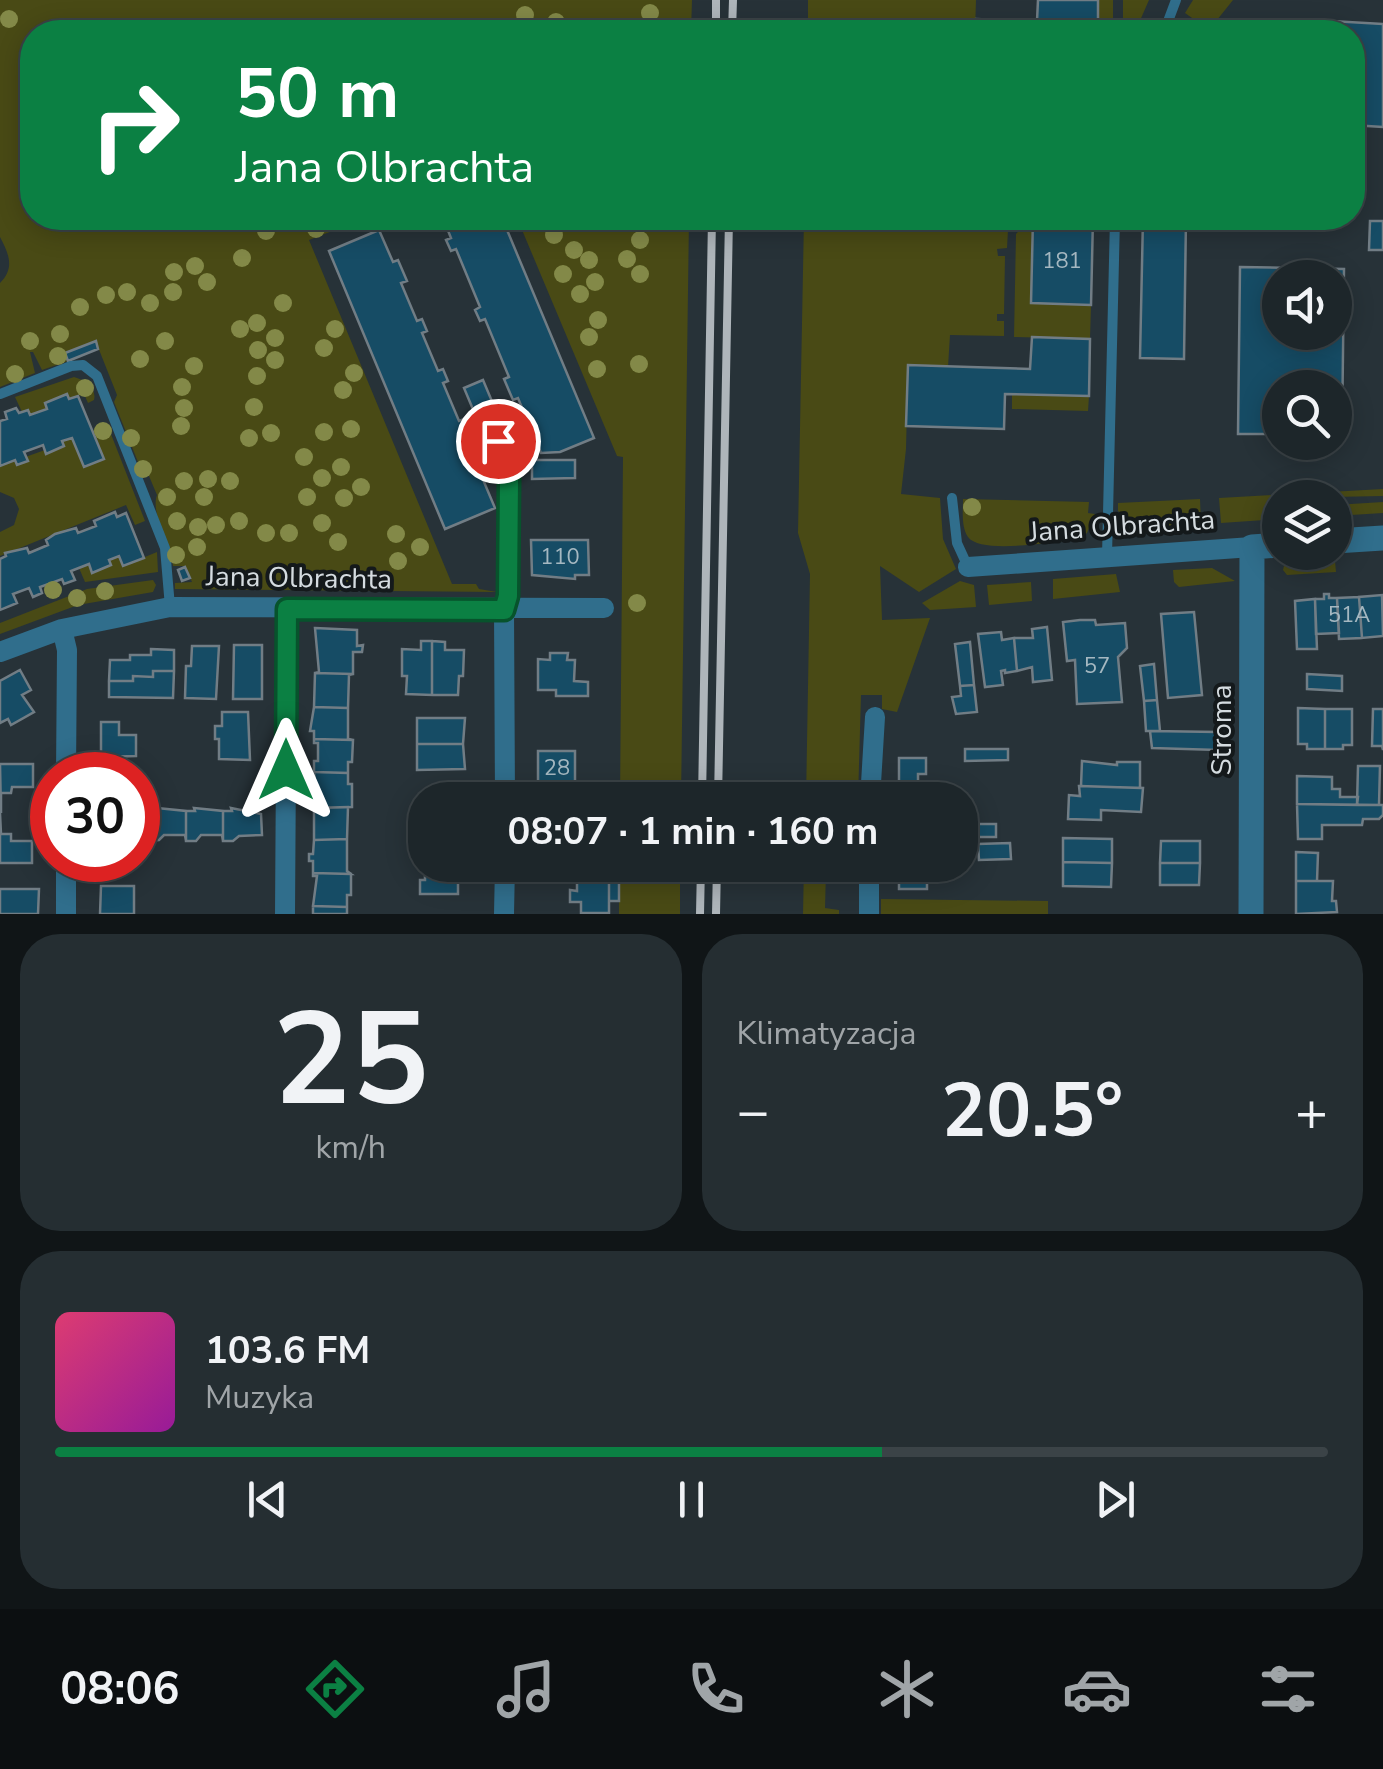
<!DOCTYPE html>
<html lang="pl">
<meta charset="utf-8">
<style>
:root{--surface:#1d262a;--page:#252e32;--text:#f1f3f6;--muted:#a0a5a8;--line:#3b4347;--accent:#0b8043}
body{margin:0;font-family:"Nunito Sans",sans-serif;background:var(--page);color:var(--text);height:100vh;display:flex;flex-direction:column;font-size:38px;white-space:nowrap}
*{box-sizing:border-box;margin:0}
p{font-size:32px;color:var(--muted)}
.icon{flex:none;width:55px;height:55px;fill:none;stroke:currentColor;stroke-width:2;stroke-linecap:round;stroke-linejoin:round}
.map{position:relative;height:914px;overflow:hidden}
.details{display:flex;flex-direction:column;gap:20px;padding:20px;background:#101517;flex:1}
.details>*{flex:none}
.hud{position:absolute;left:20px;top:20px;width:1345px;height:210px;border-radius:40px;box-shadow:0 5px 25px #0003,0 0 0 2px var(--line);background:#0b8043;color:#fff;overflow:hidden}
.tools{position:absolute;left:1262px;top:260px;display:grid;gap:20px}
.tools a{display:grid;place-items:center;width:90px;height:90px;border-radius:50%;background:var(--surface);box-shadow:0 5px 25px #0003,0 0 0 2px var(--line);font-size:50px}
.speed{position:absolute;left:30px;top:752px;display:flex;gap:20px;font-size:50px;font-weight:700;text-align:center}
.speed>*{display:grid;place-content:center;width:130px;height:130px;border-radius:50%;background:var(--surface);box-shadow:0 5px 25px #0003,0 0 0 2px var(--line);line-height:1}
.speed .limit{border:15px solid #d22;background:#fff;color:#111}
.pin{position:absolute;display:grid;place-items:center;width:85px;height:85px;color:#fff;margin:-42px;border:5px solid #fff;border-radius:50%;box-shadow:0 2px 10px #0007}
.me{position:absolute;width:110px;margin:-55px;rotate:0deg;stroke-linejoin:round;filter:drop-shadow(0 0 8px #0008)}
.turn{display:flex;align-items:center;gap:35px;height:210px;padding:0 50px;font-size:45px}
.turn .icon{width:130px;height:130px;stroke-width:2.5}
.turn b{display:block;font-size:70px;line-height:85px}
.big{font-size:75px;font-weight:700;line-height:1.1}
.details .card{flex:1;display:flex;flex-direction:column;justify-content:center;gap:15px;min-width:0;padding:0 35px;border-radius:40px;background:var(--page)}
.details .dial{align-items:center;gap:0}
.dial b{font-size:130px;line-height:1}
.song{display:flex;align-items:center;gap:30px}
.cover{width:120px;height:120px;border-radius:15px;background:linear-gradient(135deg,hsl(340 70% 55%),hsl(300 70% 35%))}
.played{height:10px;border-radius:5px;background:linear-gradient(90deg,var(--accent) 65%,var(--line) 65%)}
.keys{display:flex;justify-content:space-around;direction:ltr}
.heat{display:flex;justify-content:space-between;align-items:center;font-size:55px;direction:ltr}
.details .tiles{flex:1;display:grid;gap:20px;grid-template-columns:1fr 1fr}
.card:last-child{grid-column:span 2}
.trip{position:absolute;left:408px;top:782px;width:570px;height:100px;border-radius:40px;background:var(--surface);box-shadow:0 5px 25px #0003,0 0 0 2px var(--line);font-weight:700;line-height:100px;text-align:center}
.menu{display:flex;height:160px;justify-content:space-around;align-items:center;background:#0c0f11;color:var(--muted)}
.menu .icon{width:70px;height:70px}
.menu .on{color:var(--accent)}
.menu b{font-size:45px;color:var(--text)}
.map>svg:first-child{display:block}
.green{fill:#494a15}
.building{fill:#164c65;stroke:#717d85;stroke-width:2.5;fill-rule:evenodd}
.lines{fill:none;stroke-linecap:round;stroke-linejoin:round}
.service{stroke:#306e8c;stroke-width:10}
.minor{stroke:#306e8c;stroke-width:20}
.tertiary{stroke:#306e8c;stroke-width:25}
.rail{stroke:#aeb5ba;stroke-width:8}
.tree{fill:#838948}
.route-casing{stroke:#07532c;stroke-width:25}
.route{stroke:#0b8043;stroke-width:18}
.labels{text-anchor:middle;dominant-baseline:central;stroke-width:8;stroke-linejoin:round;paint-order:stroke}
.number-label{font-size:22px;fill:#a5b8c1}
.street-label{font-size:28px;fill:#d5dce0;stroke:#14191b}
</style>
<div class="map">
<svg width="1383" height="914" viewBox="0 0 1383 914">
<rect width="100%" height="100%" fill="#273238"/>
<path class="green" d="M0 0H692L691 32H32V218H366L309 240 452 584H476L479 589 497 592 175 589V583L192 582 185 566H173C172 543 150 515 157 495L149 476 142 472 114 402 117 395 96 342 65 353 68 361 42 370 33 352H30L35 373 0 387V283C15 268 9 254 0 237Z
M808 0H976L975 32H808Z
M1098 0H1113V32H1098Z
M1123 0H1149L1135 32H1123Z
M1193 0H1233L1209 30 1185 13Z
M517 218H689L681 800H620L623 457 617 456Z
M804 218 1018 219 1008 230 1007 248 997 249 998 256H1005L1004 314H997V321H1004V336L950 335 948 367 908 366 906 449 901 494 940 498 943 539 956 569 919 592 880 566 882 620 930 618 897 712 882 709V695H861L858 800H806L810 574 798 533Z
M1030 219H1033L1031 303 1091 305 1090 339 1014 337 1016 234Z
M74 377C85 380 97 388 94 400L88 403 84 394 69 399 66 394 46 403 47 409 30 415 28 410 22 412 15 397Z
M1012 394 1089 396 1088 411 1012 409Z
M107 424 145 521 135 525 126 505 0 556V532L14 525 19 509 14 498 0 492V466L45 450 47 453 63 447 62 441 72 438 84 467 104 459 93 430Z
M1383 489V496L1280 498V519L1221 523 1219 498Z
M963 499 1089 502 1088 513 1095 514 1087 533 1076 540C1054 541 981 555 968 537 961 527 963 510 963 499Z
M1200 499 1201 524 1140 527 1118 511V503Z
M1383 502V513L1335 516V505Z
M157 552 158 572 85 582 79 568 89 564 93 572 111 565 109 560 119 556 123 566Z
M1335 561 1336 572 1287 575 1283 570 1284 566 1289 565Z
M1212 568 1235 581 1179 587 1174 582 1173 570Z
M1116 574 1120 592 1053 599V579Z
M153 580 156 585 153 592 78 605 0 634V623L87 589Z
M960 581 974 585 976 607 930 610 922 603Z
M1031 582 1032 601 989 605 987 585Z
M619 865H680V914H619Z
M804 865H852L851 870 826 871 825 908 839 910V914H803Z
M881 899 1048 901V914H881Z"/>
<path class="building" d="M1038 0H1098V32H975L976 19 1037 21Z
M1331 21 1383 24V127L1352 125V32H1331Z
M443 218H502L594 438 560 452 541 453 518 398 513 400 504 379 509 377 485 319 480 321 475 310 480 307 456 249 451 251 446 240 451 238Z
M972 218H1093L1091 305 1031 303 1033 219Z
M1143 218H1186L1184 359 1140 358Z
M1230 218H1339V227H1230Z
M1370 221H1383V250H1369Z
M379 230 393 262 398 260 407 281 401 283 417 321 422 319 427 331 422 333 438 371 443 369 448 381 443 383 459 421 464 419 469 430 464 432 479 470 485 468 489 480 484 482 495 508 445 529 329 251Z
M1240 267 1344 269 1342 435H1335V388H1280V434H1238ZM1280 278H1335V332H1280Z
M1032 337 1090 339 1089 396 1005 394 1004 429 906 426 908 365 1030 369Z
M96 341 98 349 68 361 65 353Z
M483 380 507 437 488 445 464 388Z
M67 394 69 399 78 396 104 459 84 467 72 438 62 441 64 446 46 454 43 445 24 452 28 461 17 465 15 460 0 466V421L7 419 5 412 16 408 19 413 28 410 30 415 47 409 45 403Z
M532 460H575V478L532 479Z
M115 512 117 517 126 513 144 558 123 566 119 556 109 560 111 565 92 573 89 564 71 571 75 580 64 584 62 579 40 587 42 593 33 597 29 588 13 594 17 603 0 610V559L6 556 5 553 27 548 29 553 48 545 46 540 55 534 76 528 78 533 96 526 94 521Z
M531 540H588L589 575H575V579L532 575Z
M185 567 190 578 182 581 178 570Z
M1324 594H1329V598H1337L1339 633 1316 634 1315 599H1324Z
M1382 595 1383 636 1362 638 1359 597Z
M1359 597 1362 638 1339 639 1337 598Z
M1315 599 1317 649H1297L1295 601Z
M1194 612 1202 695 1168 698 1161 614Z
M1080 620H1095L1096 625 1125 623 1127 648 1118 657 1122 702 1077 704 1075 660 1067 661 1063 622Z
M1047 627 1052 680 1033 682 1032 667 1017 671 1014 638H1033L1032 629Z
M315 628 357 630V646L363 645 362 652H353V674L315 673 319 672Z
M1001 632 1002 640 1014 638 1017 671 1005 673V670L1001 671 1003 685 985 687 978 634Z
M421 641H432V695L406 694 407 676H402V649L421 650Z
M432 641 445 642V650H464L463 676H459L458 695H432Z
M970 642 974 685 960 686 955 644Z
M234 645H262V699H233Z
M192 646H219L216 699 185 698 186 666H191Z
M151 649 174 650V671H153V677L133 676V681H109L110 660H130V655H151Z
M550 653H568L567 660H575L574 681 588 682V696H556V690H538V659L550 660Z
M1154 664 1157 700 1144 701 1140 666Z
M20 670 31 690 22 695 34 712 11 725 8 719 0 723V681Z
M153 671H174L173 698 109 697V681H133V676L153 677Z
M315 673 353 674 349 675 348 708 314 707Z
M1307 674 1342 676V691L1307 689Z
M974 685 977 712 956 714 952 697 961 696 960 686Z
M1157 700 1160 731H1146L1144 701Z
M314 707 348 708V739L353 740 314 739V731H310Z
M1298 708 1325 709V749H1307V744H1298Z
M1325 709H1352V745H1343V749H1325Z
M1373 709H1383V750L1382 746H1372Z
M222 712H248L250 760 219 759V739H215V726H222Z
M417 718H465L463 744H417Z
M101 722H119V735H136V756L101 757Z
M1150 731 1218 732V750L1152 748Z
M314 739 353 740 352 762H348V773L314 772V761H318V743H314Z
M417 744H463L465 769 417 770Z
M965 749H1008V760L965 761Z
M538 751H575V786L538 785Z
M899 758H926V774H918V795H899Z
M1082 761 1117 765V762H1140V788L1081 786Z
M0 764H33V787H12L11 793H1V813Z
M1358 766H1380L1379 805H1357Z
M314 772 348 773V784H352V807L314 808 318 807Z
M1297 776 1332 777V789H1340V797H1358L1357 805 1297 804Z
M1079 786 1143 788 1141 812 1101 810V820L1068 819 1069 795 1080 796Z
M1297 804 1383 805V815L1379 819H1363L1362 825H1322V839H1298Z
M348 807 347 839 314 840V808Z
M157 808 186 811V841L185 835H164L159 840 148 841V811H158Z
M194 808 223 811V841L222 835H201L196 841H186V811H195Z
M231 808 261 814 262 835 239 836 233 841H223V811H232Z
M138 811H148V841H138Z
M0 813 1 834H11V841H32V863H0Z
M966 824H996V837H966Z
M1063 838 1112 839V863L1063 862Z
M347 839V871L351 874 313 873V861H309V854H313L314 840Z
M1161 841H1200V863H1160Z
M1010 843 1011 859 979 860 978 844Z
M1296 852 1318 853 1317 881H1296Z
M425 855V865H461L463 881H458V894H420V880H425Z
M1063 862 1112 863 1111 887 1063 886Z
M1160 863H1200L1199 885H1160Z
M584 865H619V901H609V867H593V872H584Z
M899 865H927V889H899Z
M593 867H609V913H581V902H570V890L577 891V880H593Z
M313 873 351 874V895H347V907L313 906 317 876H313Z
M1296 881H1333L1332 901H1336L1337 912 1296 914Z
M101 886H134V914H100Z
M0 889H39L38 914H0Z
M313 906 347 907V914H313Z"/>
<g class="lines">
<path class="service" d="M1164 32 1176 0
M0 394 71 366 83 365 97 376 165 548 170 607
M498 441 509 479 508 596 505 607
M952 498 957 543 968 567
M1107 556 1115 218"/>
<path class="minor" d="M968 567 1252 547
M504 610 505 800
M62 629 67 650 66 775
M0 652 62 629 170 607 604 608
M870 800 875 717
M66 860V914
M285 914 287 609
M504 914 505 865
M869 914V865"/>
<path class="tertiary" d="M1335 541 1383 538
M1251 914 1252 547 1280 545"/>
<path class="rail" d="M716 32V0
M732 32 733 0
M702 800 712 218
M718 800 729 218
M700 914 701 865
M716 914 717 865"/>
</g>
<g class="tree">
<circle cx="650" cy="13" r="9"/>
<circle cx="525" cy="15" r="9"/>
<circle cx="9" cy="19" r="9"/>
<circle cx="556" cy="22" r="9"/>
<circle cx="316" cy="229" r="9"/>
<circle cx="266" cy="231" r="9"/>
<circle cx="554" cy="235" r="9"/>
<circle cx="640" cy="240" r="9"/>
<circle cx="574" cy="250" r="9"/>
<circle cx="242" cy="258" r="9"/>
<circle cx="627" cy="259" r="9"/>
<circle cx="589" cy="260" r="9"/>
<circle cx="195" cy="266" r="9"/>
<circle cx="174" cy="272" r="9"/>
<circle cx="563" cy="274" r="9"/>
<circle cx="640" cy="274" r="9"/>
<circle cx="207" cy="282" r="9"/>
<circle cx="595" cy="282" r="9"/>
<circle cx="127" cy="292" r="9"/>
<circle cx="173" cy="292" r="9"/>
<circle cx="580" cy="294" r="9"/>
<circle cx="106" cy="295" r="9"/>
<circle cx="150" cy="303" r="9"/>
<circle cx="283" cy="303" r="9"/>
<circle cx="80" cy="307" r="9"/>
<circle cx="598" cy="320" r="9"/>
<circle cx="257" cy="323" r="9"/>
<circle cx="240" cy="329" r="9"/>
<circle cx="335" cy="329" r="9"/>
<circle cx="60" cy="334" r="9"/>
<circle cx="589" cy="337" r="9"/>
<circle cx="275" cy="338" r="9"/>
<circle cx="30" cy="341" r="9"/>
<circle cx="165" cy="341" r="9"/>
<circle cx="324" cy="348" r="9"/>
<circle cx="258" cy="350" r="9"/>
<circle cx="58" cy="356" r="9"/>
<circle cx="140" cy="359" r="9"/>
<circle cx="275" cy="360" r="9"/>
<circle cx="639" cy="364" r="9"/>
<circle cx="194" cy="366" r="9"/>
<circle cx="597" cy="369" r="9"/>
<circle cx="354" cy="373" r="9"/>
<circle cx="15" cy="374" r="9"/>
<circle cx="257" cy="376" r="9"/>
<circle cx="182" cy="387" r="9"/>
<circle cx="85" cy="388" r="9"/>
<circle cx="343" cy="390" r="9"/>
<circle cx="254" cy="407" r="9"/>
<circle cx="184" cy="408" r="9"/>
<circle cx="181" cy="426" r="9"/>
<circle cx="351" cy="429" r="9"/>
<circle cx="103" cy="431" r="9"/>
<circle cx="324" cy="432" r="9"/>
<circle cx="271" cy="433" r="9"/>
<circle cx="131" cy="438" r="9"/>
<circle cx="249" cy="438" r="9"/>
<circle cx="304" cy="457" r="9"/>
<circle cx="341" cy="467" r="9"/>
<circle cx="143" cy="469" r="9"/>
<circle cx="322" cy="478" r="9"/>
<circle cx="208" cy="479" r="9"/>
<circle cx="184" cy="481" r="9"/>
<circle cx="230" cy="481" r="9"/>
<circle cx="361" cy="487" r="9"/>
<circle cx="167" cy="497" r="9"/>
<circle cx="204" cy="497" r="9"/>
<circle cx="307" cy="497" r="9"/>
<circle cx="344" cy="498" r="9"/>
<circle cx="972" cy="507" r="9"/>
<circle cx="177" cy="521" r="9"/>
<circle cx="239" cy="521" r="9"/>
<circle cx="322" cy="523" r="9"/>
<circle cx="216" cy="525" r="9"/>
<circle cx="198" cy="527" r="9"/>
<circle cx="266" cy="533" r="9"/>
<circle cx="289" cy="533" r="9"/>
<circle cx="396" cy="534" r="9"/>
<circle cx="338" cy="542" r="9"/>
<circle cx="197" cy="547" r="9"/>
<circle cx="420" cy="547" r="9"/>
<circle cx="176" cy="555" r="9"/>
<circle cx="398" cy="561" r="9"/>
<circle cx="53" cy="590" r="9"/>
<circle cx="105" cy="591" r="9"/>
<circle cx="77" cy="598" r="9"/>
<circle cx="637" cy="603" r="9"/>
</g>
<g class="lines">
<g class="route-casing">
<path id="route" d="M286 770 287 609 504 610 508 596 509 479 498 441"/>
</g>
<use href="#route" class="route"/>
</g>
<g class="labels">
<g class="number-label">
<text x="1062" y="261">181</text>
<text x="560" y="557">110</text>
<text x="1349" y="615">51A</text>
<text x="1097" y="666">57</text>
<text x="557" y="768">28</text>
</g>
<g class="street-label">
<text transform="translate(1122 526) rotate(-4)">Jana Olbrachta</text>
<text transform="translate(299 578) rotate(1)">Jana Olbrachta</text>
<text transform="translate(1222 730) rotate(-90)">Stroma</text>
</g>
</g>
</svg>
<div class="tools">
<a><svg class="icon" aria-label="sound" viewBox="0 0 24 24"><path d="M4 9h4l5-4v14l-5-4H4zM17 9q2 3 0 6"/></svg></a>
<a><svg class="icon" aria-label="search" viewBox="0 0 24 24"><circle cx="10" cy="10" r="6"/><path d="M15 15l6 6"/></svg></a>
<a><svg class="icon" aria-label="layers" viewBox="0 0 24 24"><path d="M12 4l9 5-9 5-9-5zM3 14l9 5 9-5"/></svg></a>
</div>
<div class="speed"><div class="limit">30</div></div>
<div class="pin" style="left:498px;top:441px;background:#d93025"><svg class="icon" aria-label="arrive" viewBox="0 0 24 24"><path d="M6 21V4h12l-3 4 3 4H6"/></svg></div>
<svg class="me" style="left:286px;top:770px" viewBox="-20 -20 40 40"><path d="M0-17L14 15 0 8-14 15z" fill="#0b8043" stroke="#fff" stroke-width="4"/></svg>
<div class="trip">08:07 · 1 min · 160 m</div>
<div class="hud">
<div class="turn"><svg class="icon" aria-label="right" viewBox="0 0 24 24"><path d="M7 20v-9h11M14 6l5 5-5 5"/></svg><div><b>50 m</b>Jana Olbrachta</div></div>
</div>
</div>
<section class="details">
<div class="tiles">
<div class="card dial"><b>25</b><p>km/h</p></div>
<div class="card"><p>Klimatyzacja</p>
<div class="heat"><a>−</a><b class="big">20.5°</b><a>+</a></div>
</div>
<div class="card">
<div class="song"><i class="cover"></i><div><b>103.6 FM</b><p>Muzyka</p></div></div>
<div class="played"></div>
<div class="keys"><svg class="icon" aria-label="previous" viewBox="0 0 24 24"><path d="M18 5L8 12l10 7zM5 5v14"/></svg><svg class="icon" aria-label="pause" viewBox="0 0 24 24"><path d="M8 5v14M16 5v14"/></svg><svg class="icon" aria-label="next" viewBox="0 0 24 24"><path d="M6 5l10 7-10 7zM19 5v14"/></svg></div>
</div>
</div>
</section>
<nav class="menu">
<b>08:06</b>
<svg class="icon on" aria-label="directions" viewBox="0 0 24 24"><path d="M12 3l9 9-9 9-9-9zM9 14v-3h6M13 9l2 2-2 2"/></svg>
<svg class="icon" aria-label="music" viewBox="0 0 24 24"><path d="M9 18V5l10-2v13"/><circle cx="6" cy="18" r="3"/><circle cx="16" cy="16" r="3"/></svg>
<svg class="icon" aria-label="phone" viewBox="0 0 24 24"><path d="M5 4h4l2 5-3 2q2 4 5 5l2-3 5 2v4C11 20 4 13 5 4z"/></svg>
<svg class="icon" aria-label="climate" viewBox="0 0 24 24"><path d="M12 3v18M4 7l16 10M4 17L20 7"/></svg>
<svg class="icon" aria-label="car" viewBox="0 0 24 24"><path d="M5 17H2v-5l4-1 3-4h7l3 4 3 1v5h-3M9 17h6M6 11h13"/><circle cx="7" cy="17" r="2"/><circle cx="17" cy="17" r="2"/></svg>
<svg class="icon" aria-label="filters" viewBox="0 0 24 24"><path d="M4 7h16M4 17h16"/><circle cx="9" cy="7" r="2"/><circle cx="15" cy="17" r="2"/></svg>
</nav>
